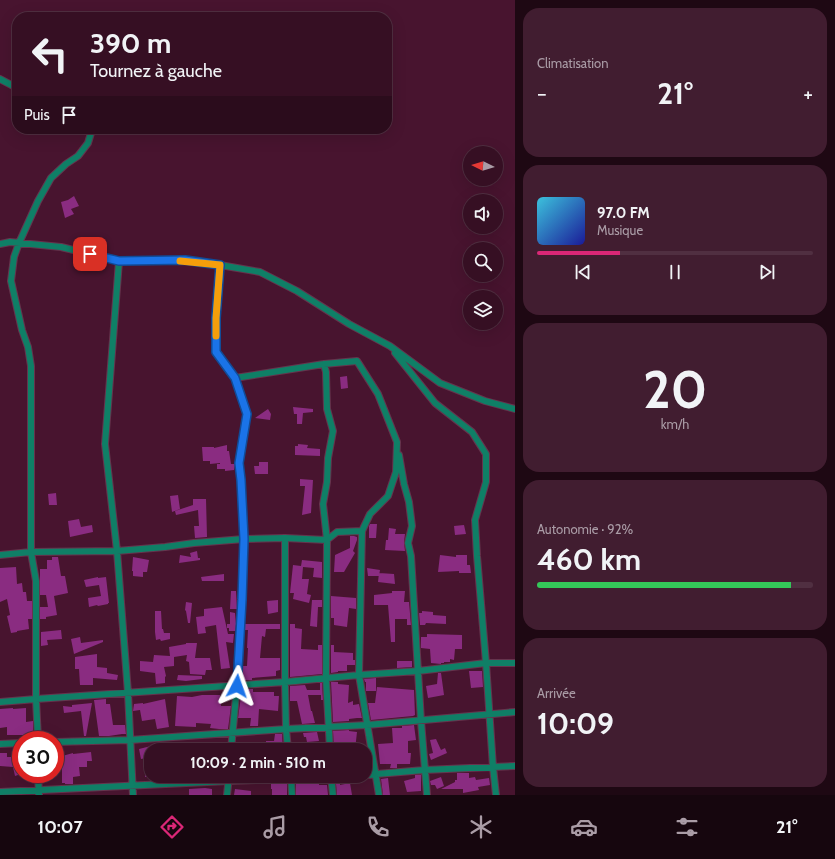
<!DOCTYPE html>
<html lang="fr">
<meta charset="utf-8">
<style>
:root{--surface:#360f23;--page:#411d30;--text:#f1f3f6;--muted:#aa9ca6;--line:#502f41;--accent:#db2777}
body{margin:0;font-family:Cabin,sans-serif;background:var(--page);color:var(--text);height:100vh;display:flex;flex-direction:column;font-size:15px;white-space:nowrap}
*{box-sizing:border-box;margin:0}
p{font-size:13px;color:var(--muted)}
.icon{flex:none;width:22px;height:22px;fill:none;stroke:currentColor;stroke-width:2;stroke-linecap:round;stroke-linejoin:round}
.map{position:relative;flex:1;overflow:hidden}
.details{display:flex;flex-direction:column;gap:8px;padding:8px;background:#1e0813;width:320px}
.details>*{flex:none}
.hud{position:absolute;left:12px;top:12px;width:380px;height:122px;border-radius:16px;box-shadow:0 4px 16px #0002,0 0 0 1px var(--line);background:#360f23;color:var(--text);overflow:hidden}
.needle{width:26px;rotate:275deg}
.controls{position:absolute;left:463px;top:146px;display:grid;gap:8px}
.controls a{display:grid;place-items:center;width:40px;height:40px;border-radius:50%;background:var(--surface);box-shadow:0 4px 16px #0002,0 0 0 1px var(--line);font-size:20px}
.speed{position:absolute;left:12px;top:731px;display:flex;gap:8px;font-size:20px;font-weight:700;text-align:center}
.speed>*{display:grid;place-content:center;width:52px;height:52px;border-radius:50%;background:var(--surface);box-shadow:0 4px 16px #0002,0 0 0 1px var(--line);line-height:1}
.speed .limit{border:6px solid #d22;background:#fff;color:#111}
.pin{position:absolute;display:grid;place-items:center;width:34px;height:34px;color:#fff;margin:-17px;border-radius:8px;box-shadow:0 2px 6px #0006}
.me{position:absolute;width:44px;margin:-22px;rotate:4deg;stroke-linejoin:round;filter:drop-shadow(0 0 3px #0008)}
.turn{display:flex;align-items:center;gap:14px;height:84px;padding:0 12px;font-size:18px}
.turn .icon{width:52px;height:52px;stroke-width:2.5}
.turn b{display:block;font-size:28px;line-height:34px}
.then{display:flex;align-items:center;height:38px;padding:0 12px;background:#0003;gap:8px;font-size:15px}
.big{font-size:30px;font-weight:700;line-height:1.1}
.details .card{flex:1;display:flex;flex-direction:column;justify-content:center;gap:6px;min-width:0;padding:0 14px;border-radius:16px;background:var(--page)}
.details .dial{align-items:center;gap:0}
.dial b{font-size:52px;line-height:1}
.song{display:flex;align-items:center;gap:12px}
.cover{width:48px;height:48px;border-radius:6px;background:linear-gradient(135deg,hsl(190 70% 55%),hsl(240 70% 35%))}
.played{height:4px;border-radius:2px;background:linear-gradient(90deg,var(--accent) 30%,var(--line) 30%)}
.keys{display:flex;justify-content:space-around;direction:ltr}
.heat{display:flex;justify-content:space-between;align-items:center;font-size:22px;direction:ltr}
.charge{height:6px;border-radius:3px;background:linear-gradient(90deg,#34c759 92%,var(--line) 0)}
.trip{position:absolute;left:144px;top:743px;width:228px;height:40px;border-radius:16px;background:var(--surface);box-shadow:0 4px 16px #0002,0 0 0 1px var(--line);font-weight:700;line-height:40px;text-align:center}
.dock{display:flex;height:64px;justify-content:space-around;align-items:center;background:#16060e;color:var(--muted)}
.dock .icon{width:28px;height:28px}
.dock .selected{color:var(--accent)}
.dock b{font-size:18px;color:var(--text)}
main{display:flex;flex:1;min-height:0}
.map>svg:first-child{display:block}
.building{fill:#8a2c81}
.lines{fill:none;stroke-linecap:round;stroke-linejoin:round}
.street-casing{stroke:#65344d;stroke-width:8}
.street{stroke:#0f7f66;stroke-width:6}
.route-casing{stroke:#114b97;stroke-width:10}
.route{stroke:#1a73e8;stroke-width:7}
.slow{stroke:#f59e0b;stroke-width:7}
</style>
<main>
<div class="map">
<svg width="515" height="795" viewBox="0 0 515 795">
<rect width="100%" height="100%" fill="#48142f"/>
<path class="building" d="M74 196 79 206 71 209 74 214 65 218 61 202 68 200Z
M347 376 348 388 341 389 340 377Z
M293 407 313 409V412L303 413 302 424H297V414H294Z
M268 409 271 414 270 420 255 418Z
M298 444 308 445 307 448 320 449V456L295 455V446H298Z
M227 445V451H229L231 464H235L234 470 225 471V469H217V464H220V463L210 464V461H203L202 447H214V448Z
M259 462H268V474H255L254 466H259Z
M300 479 313 480 311 513 302 515 305 486H300Z
M56 493 57 505H49L48 494Z
M178 495 180 509 172 512 170 496Z
M193 499H206L207 537 195 538 194 526H199L198 510 176 515 175 511 193 505Z
M79 519 81 527 92 525 93 532 70 537 68 521Z
M370 524H377L376 538H369V526Z
M464 525 466 534 455 535 454 526Z
M389 528 396 529 395 534H405L404 542 405 551 385 550 386 540H388Z
M350 536H354L357 537V540L353 551 355 553 344 572H334L335 555 350 548Z
M197 551 198 558H200V560L179 563 180 555 191 557 190 553Z
M440 555 456 557V555H467V565H470L471 573H459V571L438 572Z
M52 557H58L61 576H65L68 593 54 596 57 615 46 617V619H40V607H48L46 595H40V569H47V560H52Z
M133 557 149 560 147 572H143V577L133 576V571H132Z
M302 560 322 562V578L313 577 314 568 303 567 302 579H309L307 594 311 595 309 603 293 599 294 593H290L293 565 301 566Z
M16 567 17 584 22 583 23 592H26L27 601H32V619H28L29 629 17 631V632L11 633 7 616 10 615 7 599 0 602V568Z
M367 568 380 570 379 576H368Z
M379 573 394 574 395 584 378 582Z
M224 574V581H202L201 577Z
M98 577V578L106 577 109 603H108V604L98 606 97 605 89 607 88 598 101 596 99 585 86 587 84 580Z
M231 591H236L237 609H230Z
M392 591H405L404 602H409L411 625H407V619H395V642H391L388 605H374V595L392 593Z
M331 596 356 598V609L349 608 347 627 334 625V618H331Z
M278 600V612L268 614 267 601Z
M312 600H322V607H318L317 627 310 626Z
M186 602 192 603 190 623H188L186 611 185 610Z
M222 607 228 634H234L233 643 226 642 230 668 221 669 216 625 205 627 206 633 198 634 196 617 204 616V609Z
M155 611H161L162 629H163L164 633H170V639L161 641 160 639 156 640 155 632Z
M422 611 433 612V615L446 616V624L426 623 425 625H420L419 613H422Z
M230 612 235 613 236 624 235 631H229V628H227V624H230Z
M245 624H280V629H266L265 637 262 636 260 658H280V670L276 671V676L252 678V680H242L243 666H247L248 648H247L248 630H245Z
M290 624H295V628L302 629 301 649 318 650V645H322V674L290 677Z
M61 630 62 639 47 640 48 645 41 646V632Z
M427 634 462 635V649H455L454 660 450 659V662H444V663H441V664L431 663 430 649 421 648V637H427Z
M80 637 81 643 103 640V642L74 654 71 639Z
M186 643H197L195 658H210L212 670H206L205 675 190 674 189 662 186 661 187 655 174 657V666L164 667 166 676 165 677V683L156 684 155 673 140 671V661L153 662 154 655 170 656 169 647 186 644Z
M331 645H334V652L353 653V660H355V665H347V671H338V672L331 673Z
M97 654V667L107 668V673L118 675 117 680 93 678V685H80L79 669H75V657Z
M397 661H412V667L397 668Z
M469 671H482L483 687 471 688Z
M438 673H441L444 695 428 698 426 686 437 684Z
M178 675 202 676V679L186 681 177 680Z
M376 678V691H366V682H365L364 679Z
M331 682H338V684L349 685 348 703 353 701V705L359 704 362 718H357L349 719V721L333 722Z
M320 683H322L323 700H321V695H308L311 711H312L315 723 302 724 297 701H290V686L305 685 307 690H320Z
M377 687 414 690 415 715 413 716 371 720 368 703H375Z
M246 689H253V692H274V696H279L278 711 259 709 258 726H250L251 718H238L241 696 245 697Z
M202 695H220L221 706H231L228 729H219L210 728 211 724 196 723V727L175 726 177 696 192 697Z
M106 699V704H110L113 725H125L126 734H122L109 736H99L94 700Z
M165 699 169 727 157 729 155 719 142 721 140 710 133 711 134 704 143 703V704Z
M92 703 86 736H84L81 711 64 713 63 706 72 707V705Z
M13 708V709L26 708V722L33 721V740H28V735H7V727L0 728V709Z
M414 725 416 740 408 741V753H411L410 764H397V768H390L391 764H380L378 744 393 743 392 728H402V726Z
M349 730V731L357 732 355 750H334L333 731Z
M317 732 319 741 307 742 306 737H304L303 733Z
M275 734H282L283 750H263L262 742H266V741H274Z
M436 739 441 750 445 748 447 753 431 760 429 754 433 753 430 740Z
M210 743 211 746 220 744 221 750H203L202 744Z
M151 746V757L146 758H151V777H145L146 758 141 759 139 749Z
M91 752 92 761H87V767H79L80 776 73 777V784H65V783H62V764L58 765 55 758 73 753V754Z
M0 753H7V757H21V774L15 776 13 767 0 766Z
M457 773H469V778L475 777 476 780 489 778 490 785 478 787 479 790 463 793V789H441L455 782V780H457Z
M415 775H421V791L407 792 404 781 415 778Z
M441 777 444 786 437 789 435 785H431L430 781Z
M388 778 390 795H383L381 779Z
M287 783V795H272V789H271V784Z
M308 783V784H319V785H327L328 795H296V784Z
M350 783 352 795H337L336 784H340V785Z
M205 788 212 789V795H189V789Z
M235 789 251 791V795H234Z"/>
<g class="lines">
<g class="street-casing">
<path id="street" d="M0 79 17 88
M0 244 10 242 61 247 119 261 185 260 220 265 260 272 297 291 349 324 390 346 440 383 485 401 515 409
M119 261 105 444 117 551 128 693 133 795
M220 265 216 317V352L235 378 247 414 239 463 241 480 244 539 242 600 237 685 231 750
M395 353 435 403 472 432 486 454V482L475 520 477 556 486 663 493 767 496 795
M324 364 326 372 327 409 333 431 328 458 327 482 323 504 327 540 326 678 330 750
M235 378 324 364 357 361 378 394 397 442 396 472 388 496 370 514 362 531 359 675 379 795
M399 455 404 484 409 502 412 526 408 543 411 556 421 721 427 795
M285 538V682L286 729 288 750
M0 555 31 552 117 551 165 547 194 543 244 539 285 538 327 540 337 532 362 531
M0 702 36 699 285 682 359 675 418 671 486 663H515
M38 740 36 699V581L31 552V366L28 347 22 330 11 281 14 257 19 243 38 201 51 178 66 164 78 156 88 143 91 133 90 129
M55 742 130 740 286 729 367 725 515 712
M0 744 21 743
M38 774 39 795
M365 775 424 770 515 766
M291 776 292 795
M331 776 333 795
M0 792 228 781 353 776
M227 795 229 776"/>
</g>
<use href="#street" class="street"/>
</g>
<g class="lines">
<g class="route-casing">
<path id="route" d="M90 254 119 261 185 260 220 265 216 318V352L235 378 247 414 239 463 241 480 244 539 242 600 237 686"/>
</g>
<use href="#route" class="route"/>
<path class="slow" d="M180 261 220 265 216 318V336"/>
</g>
</svg>
<div class="controls">
<a><svg class="needle" viewBox="-14 -14 28 28"><path d="M0-13l5 13h-10z" fill="#e53935"/><path d="M0 13l5-13h-10z" fill="#aa9ca6"/></svg></a>
<a><svg class="icon" aria-label="sound" viewBox="0 0 24 24"><path d="M4 9h4l5-4v14l-5-4H4zM17 9q2 3 0 6"/></svg></a>
<a><svg class="icon" aria-label="search" viewBox="0 0 24 24"><circle cx="10" cy="10" r="6"/><path d="M15 15l6 6"/></svg></a>
<a><svg class="icon" aria-label="layers" viewBox="0 0 24 24"><path d="M12 4l9 5-9 5-9-5zM3 14l9 5 9-5"/></svg></a>
</div>
<div class="speed"><div class="limit">30</div></div>
<div class="pin" style="left:90px;top:254px;background:#d93025"><svg class="icon" aria-label="arrive" viewBox="0 0 24 24"><path d="M6 21V4h12l-3 4 3 4H6"/></svg></div>
<svg class="me" style="left:237px;top:686px" viewBox="-20 -20 40 40"><path d="M0-17L14 15 0 8-14 15z" fill="#1a73e8" stroke="#fff" stroke-width="4"/></svg>
<div class="trip">10:09 · 2 min · 510 m</div>
<div class="hud">
<div class="turn"><svg class="icon" aria-label="left" viewBox="0 0 24 24"><path d="M17 20v-9H6M10 6l-5 5 5 5"/></svg><div><b>390 m</b>Tournez à gauche</div></div>
<div class="then">Puis<svg class="icon" aria-label="arrive" viewBox="0 0 24 24"><path d="M6 21V4h12l-3 4 3 4H6"/></svg></div>
</div>
</div>
<section class="details">
<div class="card"><p>Climatisation</p>
<div class="heat"><a>−</a><b class="big">21°</b><a>+</a></div>
</div>
<div class="card">
<div class="song"><i class="cover"></i><div><b>97.0 FM</b><p>Musique</p></div></div>
<div class="played"></div>
<div class="keys"><svg class="icon" aria-label="previous" viewBox="0 0 24 24"><path d="M18 5L8 12l10 7zM5 5v14"/></svg><svg class="icon" aria-label="pause" viewBox="0 0 24 24"><path d="M8 5v14M16 5v14"/></svg><svg class="icon" aria-label="next" viewBox="0 0 24 24"><path d="M6 5l10 7-10 7zM19 5v14"/></svg></div>
</div>
<div class="card dial"><b>20</b><p>km/h</p></div>
<div class="card"><p>Autonomie · 92%</p><b class="big">460 km</b><div class="charge"></div></div>
<div class="card"><p>Arrivée</p><b class="big">10:09</b></div>
</section>
</main>
<nav class="dock">
<b>10:07</b>
<svg class="icon selected" aria-label="directions" viewBox="0 0 24 24"><path d="M12 3l9 9-9 9-9-9zM9 14v-3h6M13 9l2 2-2 2"/></svg>
<svg class="icon" aria-label="music" viewBox="0 0 24 24"><path d="M9 18V5l10-2v13"/><circle cx="6" cy="18" r="3"/><circle cx="16" cy="16" r="3"/></svg>
<svg class="icon" aria-label="phone" viewBox="0 0 24 24"><path d="M5 4h4l2 5-3 2q2 4 5 5l2-3 5 2v4C11 20 4 13 5 4z"/></svg>
<svg class="icon" aria-label="climate" viewBox="0 0 24 24"><path d="M12 3v18M4 7l16 10M4 17L20 7"/></svg>
<svg class="icon" aria-label="car" viewBox="0 0 24 24"><path d="M5 17H2v-5l4-1 3-4h7l3 4 3 1v5h-3M9 17h6M6 11h13"/><circle cx="7" cy="17" r="2"/><circle cx="17" cy="17" r="2"/></svg>
<svg class="icon" aria-label="filters" viewBox="0 0 24 24"><path d="M4 7h16M4 17h16"/><circle cx="9" cy="7" r="2"/><circle cx="15" cy="17" r="2"/></svg>
<b>21°</b>
</nav>
